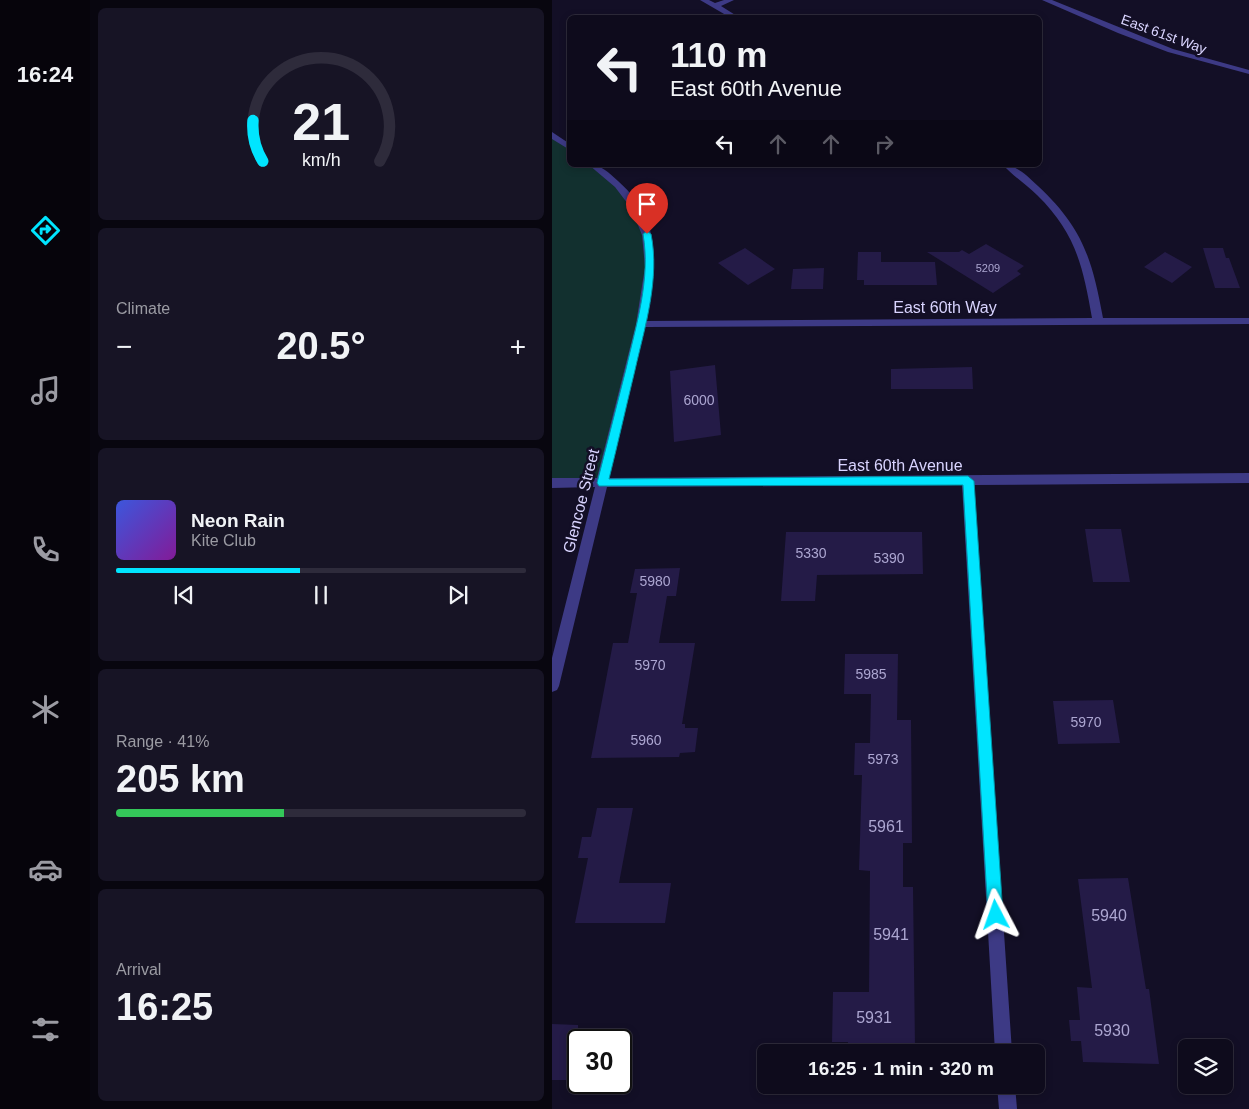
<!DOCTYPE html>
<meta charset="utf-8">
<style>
:root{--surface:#0e0b1c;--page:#171425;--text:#f1f3f6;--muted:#9b9ba3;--line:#2e2b3b;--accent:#00e5ff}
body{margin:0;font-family:Helvetica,sans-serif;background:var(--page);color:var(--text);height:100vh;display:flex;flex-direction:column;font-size:19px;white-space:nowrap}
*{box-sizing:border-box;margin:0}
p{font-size:16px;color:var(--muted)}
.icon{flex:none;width:28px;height:28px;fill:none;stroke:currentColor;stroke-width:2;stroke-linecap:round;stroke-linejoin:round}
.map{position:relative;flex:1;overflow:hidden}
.panel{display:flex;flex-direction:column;gap:8px;padding:8px;background:#08060f;width:462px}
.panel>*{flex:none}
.guide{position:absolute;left:15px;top:15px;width:475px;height:152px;border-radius:8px;box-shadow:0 2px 8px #0003,0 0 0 1px var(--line);background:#0e0b1c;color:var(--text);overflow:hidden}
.buttons{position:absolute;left:626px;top:1039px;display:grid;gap:10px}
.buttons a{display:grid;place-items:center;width:55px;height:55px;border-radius:8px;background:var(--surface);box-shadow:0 2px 8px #0003,0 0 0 1px var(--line);font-size:25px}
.speed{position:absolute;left:15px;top:1029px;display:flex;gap:10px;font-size:25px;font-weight:700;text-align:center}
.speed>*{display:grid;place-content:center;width:65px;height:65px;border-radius:50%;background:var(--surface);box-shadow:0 2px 8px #0003,0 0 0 1px var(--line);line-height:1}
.speed .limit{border:2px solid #111;border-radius:8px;background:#fff;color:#111}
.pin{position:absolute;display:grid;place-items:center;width:42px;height:42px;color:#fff;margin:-51px -21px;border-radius:50% 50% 50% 0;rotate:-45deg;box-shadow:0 0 5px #0007}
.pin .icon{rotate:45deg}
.me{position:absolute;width:55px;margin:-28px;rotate:356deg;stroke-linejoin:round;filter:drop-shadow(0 0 4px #0008)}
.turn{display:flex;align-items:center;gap:18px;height:105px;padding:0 20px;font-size:22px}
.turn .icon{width:65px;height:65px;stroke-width:2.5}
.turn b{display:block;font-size:35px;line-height:42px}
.lanes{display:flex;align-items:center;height:48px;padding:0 20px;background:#0003;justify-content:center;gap:25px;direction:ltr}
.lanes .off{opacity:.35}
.big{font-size:38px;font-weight:700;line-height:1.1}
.panel .tile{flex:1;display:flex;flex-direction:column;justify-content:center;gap:8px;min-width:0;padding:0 18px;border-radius:8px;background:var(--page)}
.panel .dial{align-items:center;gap:0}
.dial svg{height:130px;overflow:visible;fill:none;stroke:var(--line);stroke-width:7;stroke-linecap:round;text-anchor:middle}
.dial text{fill:var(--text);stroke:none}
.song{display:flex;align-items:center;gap:15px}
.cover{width:60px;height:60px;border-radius:8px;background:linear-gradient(135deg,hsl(230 70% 55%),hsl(290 70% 35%))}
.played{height:5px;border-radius:2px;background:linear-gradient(90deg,var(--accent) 45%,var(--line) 45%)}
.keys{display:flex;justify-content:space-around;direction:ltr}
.heat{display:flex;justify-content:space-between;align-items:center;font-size:28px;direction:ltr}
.charge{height:8px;border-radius:4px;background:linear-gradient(90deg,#34c759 41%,var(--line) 0)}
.trip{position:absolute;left:205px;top:1044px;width:288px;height:50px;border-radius:8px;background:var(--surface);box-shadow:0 2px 8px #0003,0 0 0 1px var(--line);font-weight:700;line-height:50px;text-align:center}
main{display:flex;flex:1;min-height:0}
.menu{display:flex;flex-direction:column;width:90px;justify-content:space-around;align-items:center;background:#06040b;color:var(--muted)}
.menu .icon{width:35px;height:35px}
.menu .active{color:var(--accent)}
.menu b{font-size:22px;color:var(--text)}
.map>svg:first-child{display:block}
.green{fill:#12302f}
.building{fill:#241b47}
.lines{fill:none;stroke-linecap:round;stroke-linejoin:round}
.minor{fill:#3d3a85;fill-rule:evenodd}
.route{fill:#00e5ff;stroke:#0095a6}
.labels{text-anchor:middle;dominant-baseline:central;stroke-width:5;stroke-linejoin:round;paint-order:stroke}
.far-number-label{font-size:11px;fill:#aca6d1}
.far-street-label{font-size:14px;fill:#d9d4ff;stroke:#130f26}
.number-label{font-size:14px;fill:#aca6d1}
.street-label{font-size:16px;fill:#d9d4ff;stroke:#130f26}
.near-number-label{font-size:16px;fill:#aca6d1}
</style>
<main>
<nav class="menu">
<b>16:24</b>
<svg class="icon active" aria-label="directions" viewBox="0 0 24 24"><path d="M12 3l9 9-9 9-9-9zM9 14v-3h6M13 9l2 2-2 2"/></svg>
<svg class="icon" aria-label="music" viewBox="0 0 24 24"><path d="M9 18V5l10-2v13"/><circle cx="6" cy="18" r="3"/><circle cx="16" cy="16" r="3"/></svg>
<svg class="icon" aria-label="phone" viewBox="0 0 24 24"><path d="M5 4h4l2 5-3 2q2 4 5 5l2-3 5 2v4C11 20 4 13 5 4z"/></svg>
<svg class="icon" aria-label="climate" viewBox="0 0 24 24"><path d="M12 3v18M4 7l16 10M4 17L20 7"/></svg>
<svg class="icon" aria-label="car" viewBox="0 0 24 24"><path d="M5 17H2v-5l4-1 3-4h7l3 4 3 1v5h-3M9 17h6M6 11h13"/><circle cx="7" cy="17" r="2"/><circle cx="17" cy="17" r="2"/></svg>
<svg class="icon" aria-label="filters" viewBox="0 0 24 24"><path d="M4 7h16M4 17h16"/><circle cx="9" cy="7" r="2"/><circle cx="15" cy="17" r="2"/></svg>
</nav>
<section class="panel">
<div class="tile dial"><svg viewBox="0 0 100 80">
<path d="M14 69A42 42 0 1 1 86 69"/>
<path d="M14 69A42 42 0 0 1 8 44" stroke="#00e5ff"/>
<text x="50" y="56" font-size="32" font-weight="700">21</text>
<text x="50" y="72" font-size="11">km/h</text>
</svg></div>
<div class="tile"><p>Climate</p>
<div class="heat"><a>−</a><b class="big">20.5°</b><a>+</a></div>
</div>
<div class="tile">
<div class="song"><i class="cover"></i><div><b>Neon Rain</b><p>Kite Club</p></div></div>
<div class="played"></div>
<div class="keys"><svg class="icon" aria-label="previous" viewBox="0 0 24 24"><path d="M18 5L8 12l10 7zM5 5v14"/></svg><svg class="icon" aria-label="pause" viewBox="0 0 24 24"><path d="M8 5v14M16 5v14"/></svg><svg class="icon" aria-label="next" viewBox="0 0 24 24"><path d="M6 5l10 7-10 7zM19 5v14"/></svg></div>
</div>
<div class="tile"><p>Range · 41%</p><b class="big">205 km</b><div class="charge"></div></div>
<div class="tile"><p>Arrival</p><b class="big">16:25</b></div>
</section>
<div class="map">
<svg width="697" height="1109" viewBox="0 0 697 1109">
<rect width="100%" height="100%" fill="#130f26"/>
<path class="green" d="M0 135 17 148 18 165H41L64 182 83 206 99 268 50 483 0 484Z"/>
<path class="building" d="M434 244 472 266 465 271 469 274 441 293 375 252H407L410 250 417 254Z
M193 248 223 269 196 285 166 263Z
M651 248H671L674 258H677L688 288H663Z
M306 252H329V262H383L385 285H312V280H305Z
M613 252 640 267 620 283 592 267Z
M272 268 271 289H239L241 269Z
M163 365 169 435 122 442 118 371Z
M420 367 421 389H339V369Z
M533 529H569L578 582H541Z
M234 532H370L371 574 265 575 263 601H229Z
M128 568 124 596H115L107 643H143L130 724H133V728H146L143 752 128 753 127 757 39 758 61 643H76L85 593H78L83 569Z
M293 654H346L345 720H359L360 843H351V887H361L363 1048H354V1052H295L296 1042H280L281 992H317L318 871 307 870 310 775H302L303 743H318L319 694H292Z
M561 700 568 743 506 744 501 701Z
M45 808H81L67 883H119L113 923H23L36 858H26L30 837H39Z
M576 878 594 989H597L607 1064 531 1062 529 1041H519L517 1020H528L525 987 540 988 526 879Z
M0 1024 26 1025V1080H0Z
M294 1085H355V1089L294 1090Z"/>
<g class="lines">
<path class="minor" d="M148 0H157L163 3 172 0H182L169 6 188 18H179Z
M490 0H500L621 49 697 70V74L616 52 566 33Z
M0 132 18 144V150L0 139Z
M37 165C50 165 56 172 66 181 112 222 104 266 95 321L540 318C531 267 524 233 485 195 475 185 461 176 451 165 465 165 475 176 486 186 531 228 540 259 551 318H697V324L93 327 57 478 697 473V483L422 485 460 1052H443L410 485 55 487 7 686 5 690 0 692V658L43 487 0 488V478H45L84 324 93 267 90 235 79 208 63 187Z
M445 1085H463L465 1109H447Z"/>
</g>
<path class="route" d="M95 231 99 234C108 279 93 326 83 370 74 407 66 443 57 479L416 476 422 481 451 915 449 920 444 923 439 920 436 915 411 485 47 486 45 483C55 445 64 407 74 369 84 325 99 279 91 234Z"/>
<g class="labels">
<g class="far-number-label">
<text x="436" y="268">5209</text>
</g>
<g class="far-street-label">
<text transform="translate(612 34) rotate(20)">East 61st Way</text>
</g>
<g class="number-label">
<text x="147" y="400">6000</text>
<text x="259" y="553">5330</text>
<text x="337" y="558">5390</text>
<text x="103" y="581">5980</text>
<text x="98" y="665">5970</text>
<text x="319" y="674">5985</text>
<text x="534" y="722">5970</text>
<text x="94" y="740">5960</text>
<text x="331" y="759">5973</text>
</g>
<g class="street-label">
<text x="393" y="307">East 60th Way</text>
<text x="348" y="465">East 60th Avenue</text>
<text transform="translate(29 501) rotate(-76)">Glencoe Street</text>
</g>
<g class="near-number-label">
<text x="334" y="826">5961</text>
<text x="557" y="915">5940</text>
<text x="339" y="934">5941</text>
<text x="322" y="1017">5931</text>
<text x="560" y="1030">5930</text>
</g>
</g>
</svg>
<div class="buttons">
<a><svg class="icon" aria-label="layers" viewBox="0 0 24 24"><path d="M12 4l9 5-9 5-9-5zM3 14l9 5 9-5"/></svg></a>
</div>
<div class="speed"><div class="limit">30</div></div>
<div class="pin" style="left:95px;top:234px;background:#d93025"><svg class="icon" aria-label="arrive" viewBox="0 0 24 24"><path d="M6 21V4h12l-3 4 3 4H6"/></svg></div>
<svg class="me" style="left:444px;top:915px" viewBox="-20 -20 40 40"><path d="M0-17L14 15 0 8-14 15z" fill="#00e5ff" stroke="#fff" stroke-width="4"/></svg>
<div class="trip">16:25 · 1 min · 320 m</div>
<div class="guide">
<div class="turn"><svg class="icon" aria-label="left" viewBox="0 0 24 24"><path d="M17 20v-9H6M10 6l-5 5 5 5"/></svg><div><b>110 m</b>East 60th Avenue</div></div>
<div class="lanes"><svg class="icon" aria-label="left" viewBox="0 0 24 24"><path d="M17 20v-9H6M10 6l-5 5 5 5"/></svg><svg class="icon off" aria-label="ahead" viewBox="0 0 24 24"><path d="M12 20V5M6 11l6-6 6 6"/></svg><svg class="icon off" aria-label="ahead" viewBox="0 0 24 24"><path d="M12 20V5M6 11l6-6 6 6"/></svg><svg class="icon off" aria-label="right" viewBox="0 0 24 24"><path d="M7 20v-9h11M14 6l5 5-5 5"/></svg></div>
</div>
</div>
</main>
